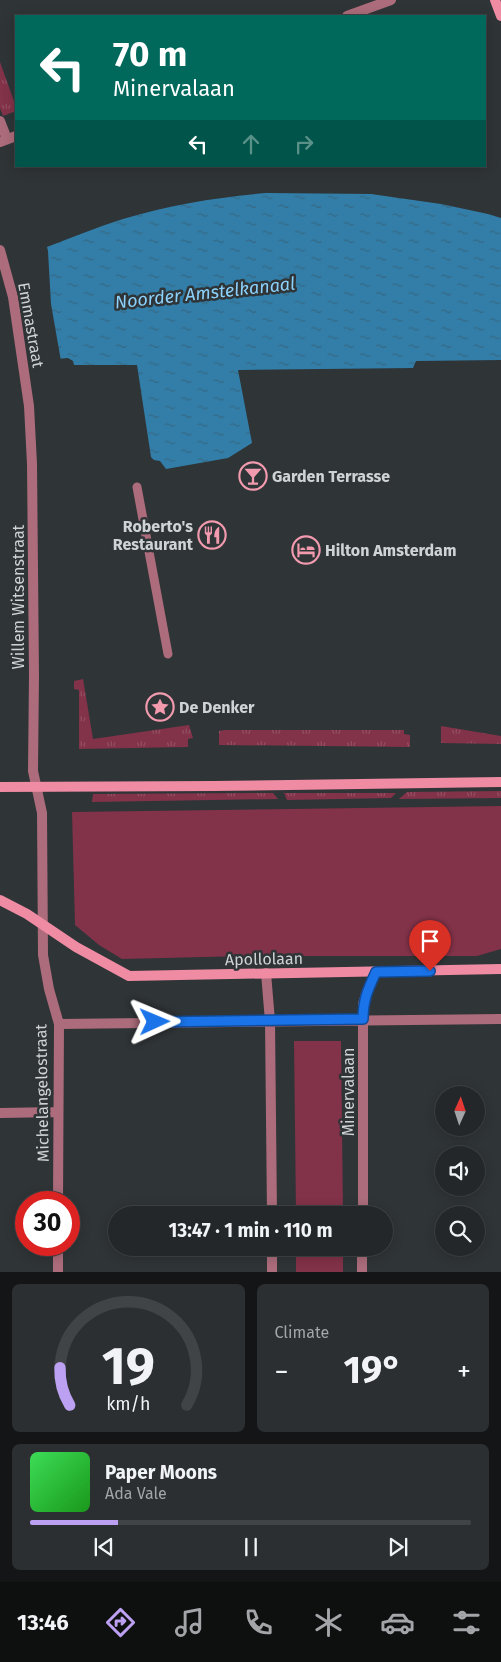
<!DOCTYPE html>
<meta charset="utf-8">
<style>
:root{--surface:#232729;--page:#2b2f31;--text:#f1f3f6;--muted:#a3a5a8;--line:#404446;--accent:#bca0f2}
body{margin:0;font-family:"Fira Sans",sans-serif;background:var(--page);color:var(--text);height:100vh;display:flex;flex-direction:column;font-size:19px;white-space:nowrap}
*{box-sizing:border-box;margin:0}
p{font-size:16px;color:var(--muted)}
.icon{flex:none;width:28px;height:28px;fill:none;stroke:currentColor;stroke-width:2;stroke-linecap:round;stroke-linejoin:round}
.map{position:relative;height:1272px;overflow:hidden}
.side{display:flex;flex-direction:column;gap:12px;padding:12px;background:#131517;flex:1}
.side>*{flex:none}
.hud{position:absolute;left:15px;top:15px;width:471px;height:152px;border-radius:0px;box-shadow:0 2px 12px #0003,0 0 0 1px var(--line);background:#00695c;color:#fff;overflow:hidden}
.needle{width:32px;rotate:3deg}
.buttons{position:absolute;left:435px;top:1086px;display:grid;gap:10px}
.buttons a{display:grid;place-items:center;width:50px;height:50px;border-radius:50%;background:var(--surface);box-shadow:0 2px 12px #0003,0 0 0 1px var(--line);font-size:25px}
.speed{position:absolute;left:15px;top:1191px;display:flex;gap:10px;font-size:25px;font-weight:700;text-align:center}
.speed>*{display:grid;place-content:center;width:65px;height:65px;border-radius:50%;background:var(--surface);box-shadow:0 2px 12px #0003,0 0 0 1px var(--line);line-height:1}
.speed .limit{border:8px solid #d22;background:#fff;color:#111}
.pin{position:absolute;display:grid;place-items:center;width:42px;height:42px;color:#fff;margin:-51px -21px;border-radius:50% 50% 50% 0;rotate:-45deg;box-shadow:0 0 5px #0007}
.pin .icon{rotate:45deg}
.me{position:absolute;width:55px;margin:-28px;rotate:89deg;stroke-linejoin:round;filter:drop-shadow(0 0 4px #0008)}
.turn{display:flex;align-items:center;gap:18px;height:105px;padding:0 15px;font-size:22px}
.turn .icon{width:65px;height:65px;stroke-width:2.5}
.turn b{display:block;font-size:35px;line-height:42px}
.lanes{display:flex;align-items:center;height:48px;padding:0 15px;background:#0003;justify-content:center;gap:25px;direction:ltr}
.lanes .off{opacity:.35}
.big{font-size:38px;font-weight:700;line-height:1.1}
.side .card{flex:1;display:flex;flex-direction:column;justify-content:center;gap:8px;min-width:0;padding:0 18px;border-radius:8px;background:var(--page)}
.side .dial{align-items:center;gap:0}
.dial svg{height:130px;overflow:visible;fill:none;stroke:var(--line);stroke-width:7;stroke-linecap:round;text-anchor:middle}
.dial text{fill:var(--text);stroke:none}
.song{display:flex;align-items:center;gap:15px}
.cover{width:60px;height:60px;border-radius:8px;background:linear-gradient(135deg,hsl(130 70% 55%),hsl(120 70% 35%))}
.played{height:5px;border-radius:2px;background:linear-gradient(90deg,var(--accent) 20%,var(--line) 20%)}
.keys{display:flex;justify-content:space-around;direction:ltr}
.heat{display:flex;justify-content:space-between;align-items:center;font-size:28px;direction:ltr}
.side .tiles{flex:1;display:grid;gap:12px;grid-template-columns:1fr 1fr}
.card:last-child{grid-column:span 2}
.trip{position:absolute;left:108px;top:1206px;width:285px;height:50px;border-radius:25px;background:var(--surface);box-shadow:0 2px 12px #0003,0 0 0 1px var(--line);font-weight:700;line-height:50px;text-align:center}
.tabs{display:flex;height:80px;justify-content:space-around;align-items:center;background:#0e1010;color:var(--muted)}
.tabs .icon{width:35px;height:35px}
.tabs .on{color:var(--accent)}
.tabs b{font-size:22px;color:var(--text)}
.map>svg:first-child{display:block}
.grass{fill:url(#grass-tufts)}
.park{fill:#823249}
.water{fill:url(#water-ripples)}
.pier{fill:#2f3437}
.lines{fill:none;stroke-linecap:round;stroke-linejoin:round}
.lane{stroke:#ac6c7b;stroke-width:9}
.street{stroke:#ac6c7b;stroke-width:10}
.secondary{stroke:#ef8ba3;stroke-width:10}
.route-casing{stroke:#114b97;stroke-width:12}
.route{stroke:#1a73e8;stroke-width:9}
.labels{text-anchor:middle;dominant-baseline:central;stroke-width:5;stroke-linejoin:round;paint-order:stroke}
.street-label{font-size:16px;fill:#d0d3d5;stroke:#2f3437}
.poi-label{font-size:16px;font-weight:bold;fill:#d0d3d5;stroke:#2f3437;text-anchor:start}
.water-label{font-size:18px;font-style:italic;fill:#8cd1fb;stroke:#2f3437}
</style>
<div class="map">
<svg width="501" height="1272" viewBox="0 0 501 1272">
<defs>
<pattern id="grass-tufts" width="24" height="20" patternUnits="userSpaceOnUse" patternTransform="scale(1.25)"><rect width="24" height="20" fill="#823249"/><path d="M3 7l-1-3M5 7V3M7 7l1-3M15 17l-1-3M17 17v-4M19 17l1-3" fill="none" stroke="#934f62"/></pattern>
<pattern id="water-ripples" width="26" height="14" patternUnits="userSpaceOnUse" patternTransform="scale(1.25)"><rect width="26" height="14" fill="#327ea8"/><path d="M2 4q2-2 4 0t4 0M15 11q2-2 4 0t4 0" fill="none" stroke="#366884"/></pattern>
</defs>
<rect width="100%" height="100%" fill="#2f3437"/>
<path class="grass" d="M0 62 16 107V111L3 116 0 108Z
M83 679 93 739 189 725 193 738 188 739V747L79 749V690L74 689V681Z
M441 726 501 736V744L441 743Z
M225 730H404V734L410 735V747L219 745V731Z
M501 791V798L399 799 407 792Z
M273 793 278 799 92 802 93 794Z
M284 793H396L391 798 287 800Z"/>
<path class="park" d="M501 806V949L477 956H246L122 959 99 945 75 925 72 812Z
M294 1041H341L343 1215H296Z
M296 1248H343V1272H296Z"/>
<path class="water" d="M266 193 371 194 441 204 488 214 501 218V360L416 361 413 368 238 370 252 443 228 458 166 469 160 461 154 460 151 457 137 365H74L73 361 68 358 0 364 48 251 47 247C73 237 98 227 123 219 169 205 218 197 266 193Z"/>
<path class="pier" d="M48 251 51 304 61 361 0 367V265L35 253Z"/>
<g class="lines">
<path class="lane" d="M137 487 168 654"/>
<path class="street" d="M347 16 391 0
M0 121 7 139
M0 142 16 136
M0 250 13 297 29 406 32 464 34 675 33 771 42 813 43 955 49 989 59 1024 58 1202
M266 973 270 1021 272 1215
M59 1024 501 1019
M0 1113 58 1112
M363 1215V1004L367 991 376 972
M272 1248V1272
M58 1272V1245
M362 1272V1248"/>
<path class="secondary" d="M495 0 501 16
M0 787 214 786 501 782
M0 900 27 914 76 947 129 976 501 969"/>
</g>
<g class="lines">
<g class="route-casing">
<path id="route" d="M155 1022 363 1019C363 1000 368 989 376 972L430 971"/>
</g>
<use href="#route" class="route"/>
</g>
<defs>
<g id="bar-ring" transform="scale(1.4375)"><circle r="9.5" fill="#2f3437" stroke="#f29aae" stroke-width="1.5"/><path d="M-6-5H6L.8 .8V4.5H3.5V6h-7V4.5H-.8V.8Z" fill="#f29aae"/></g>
<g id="restaurant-ring" transform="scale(1.4375)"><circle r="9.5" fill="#2f3437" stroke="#f29aae" stroke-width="1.5"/><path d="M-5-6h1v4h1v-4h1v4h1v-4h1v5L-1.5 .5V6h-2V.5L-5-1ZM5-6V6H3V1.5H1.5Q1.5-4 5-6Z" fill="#f29aae"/></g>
<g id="hotel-ring" transform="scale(1.4375)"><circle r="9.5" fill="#2f3437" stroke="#f29aae" stroke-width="1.5"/><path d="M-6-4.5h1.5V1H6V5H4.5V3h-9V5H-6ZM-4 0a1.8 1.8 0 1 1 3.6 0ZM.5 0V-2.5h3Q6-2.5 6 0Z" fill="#f29aae"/></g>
<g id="sight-ring" transform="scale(1.4375)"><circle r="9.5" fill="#2f3437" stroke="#f29aae" stroke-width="1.5"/><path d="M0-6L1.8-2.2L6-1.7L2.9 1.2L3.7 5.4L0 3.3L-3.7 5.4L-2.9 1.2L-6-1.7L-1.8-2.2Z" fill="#f29aae"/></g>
</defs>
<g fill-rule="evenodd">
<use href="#bar-ring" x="253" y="476"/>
<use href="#restaurant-ring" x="212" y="535"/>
<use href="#hotel-ring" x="306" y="550"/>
<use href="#sight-ring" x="160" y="707"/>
</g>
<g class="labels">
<g class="street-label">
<text transform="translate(31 325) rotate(80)">Emmastraat</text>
<text transform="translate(18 597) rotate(-90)">Willem Witsenstraat</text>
<text transform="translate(264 959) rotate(-1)">Apollolaan</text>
<text transform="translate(348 1092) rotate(-90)">Minervalaan</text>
<text transform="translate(42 1093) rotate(-91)">Michelangelostraat</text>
</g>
<g class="poi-label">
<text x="272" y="476">Garden Terrasse</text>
<text x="193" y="526" text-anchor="end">Roberto's<tspan x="193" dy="18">Restaurant</tspan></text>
<text x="325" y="550">Hilton Amsterdam</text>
<text x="179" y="707">De Denker</text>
</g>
<g class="water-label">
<text transform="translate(205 293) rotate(-6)">Noorder Amstelkanaal</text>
</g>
</g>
</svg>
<div class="buttons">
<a><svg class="needle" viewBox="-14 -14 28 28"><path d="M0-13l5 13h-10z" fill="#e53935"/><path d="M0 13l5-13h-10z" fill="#a3a5a8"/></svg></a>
<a><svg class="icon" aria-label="sound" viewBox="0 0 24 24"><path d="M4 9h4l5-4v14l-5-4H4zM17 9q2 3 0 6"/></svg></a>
<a><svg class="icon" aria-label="search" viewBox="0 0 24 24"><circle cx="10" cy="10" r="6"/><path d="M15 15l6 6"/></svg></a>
</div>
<div class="speed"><div class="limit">30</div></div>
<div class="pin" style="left:430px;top:971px;background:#d93025"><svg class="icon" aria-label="arrive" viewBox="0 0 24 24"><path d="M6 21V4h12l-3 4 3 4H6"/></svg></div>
<svg class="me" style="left:155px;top:1022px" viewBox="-20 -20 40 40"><path d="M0-17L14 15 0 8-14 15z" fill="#1a73e8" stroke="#fff" stroke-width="4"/></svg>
<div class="trip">13:47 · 1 min · 110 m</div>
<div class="hud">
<div class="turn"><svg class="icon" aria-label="left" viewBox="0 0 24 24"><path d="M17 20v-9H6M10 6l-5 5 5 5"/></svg><div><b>70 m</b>Minervalaan</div></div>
<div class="lanes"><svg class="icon" aria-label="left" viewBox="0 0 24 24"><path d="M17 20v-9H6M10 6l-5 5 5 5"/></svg><svg class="icon off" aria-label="ahead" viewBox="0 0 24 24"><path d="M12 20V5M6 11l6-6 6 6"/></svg><svg class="icon off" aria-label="right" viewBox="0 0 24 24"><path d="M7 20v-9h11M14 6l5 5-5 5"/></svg></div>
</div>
</div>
<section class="side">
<div class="tiles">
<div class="card dial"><svg viewBox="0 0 100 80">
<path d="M14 69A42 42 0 1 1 86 69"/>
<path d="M14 69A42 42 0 0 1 8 46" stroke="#bca0f2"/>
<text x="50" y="56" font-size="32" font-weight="700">19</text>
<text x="50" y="72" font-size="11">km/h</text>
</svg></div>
<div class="card"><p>Climate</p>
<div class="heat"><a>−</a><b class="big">19°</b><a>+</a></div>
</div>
<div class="card">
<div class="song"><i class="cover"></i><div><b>Paper Moons</b><p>Ada Vale</p></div></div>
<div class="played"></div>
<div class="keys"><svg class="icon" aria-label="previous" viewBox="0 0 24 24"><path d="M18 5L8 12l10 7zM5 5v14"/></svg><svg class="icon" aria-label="pause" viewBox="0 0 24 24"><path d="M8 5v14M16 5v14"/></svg><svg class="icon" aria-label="next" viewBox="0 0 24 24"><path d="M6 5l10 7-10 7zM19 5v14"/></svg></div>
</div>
</div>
</section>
<nav class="tabs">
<b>13:46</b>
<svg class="icon on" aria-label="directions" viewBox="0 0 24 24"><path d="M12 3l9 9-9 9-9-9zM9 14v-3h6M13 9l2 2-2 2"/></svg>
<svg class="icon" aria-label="music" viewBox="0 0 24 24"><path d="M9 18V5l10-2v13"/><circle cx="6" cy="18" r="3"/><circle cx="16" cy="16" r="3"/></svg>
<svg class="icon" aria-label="phone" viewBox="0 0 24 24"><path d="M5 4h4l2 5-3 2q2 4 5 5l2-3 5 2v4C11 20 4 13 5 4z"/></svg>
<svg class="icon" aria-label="climate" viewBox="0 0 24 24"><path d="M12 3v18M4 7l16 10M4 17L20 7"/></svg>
<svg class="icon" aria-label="car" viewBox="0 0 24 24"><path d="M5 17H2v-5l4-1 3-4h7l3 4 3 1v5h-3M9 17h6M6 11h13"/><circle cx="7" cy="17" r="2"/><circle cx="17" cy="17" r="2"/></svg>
<svg class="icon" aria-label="filters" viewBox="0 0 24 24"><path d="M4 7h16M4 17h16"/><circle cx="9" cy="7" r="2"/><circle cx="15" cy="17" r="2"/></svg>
</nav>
